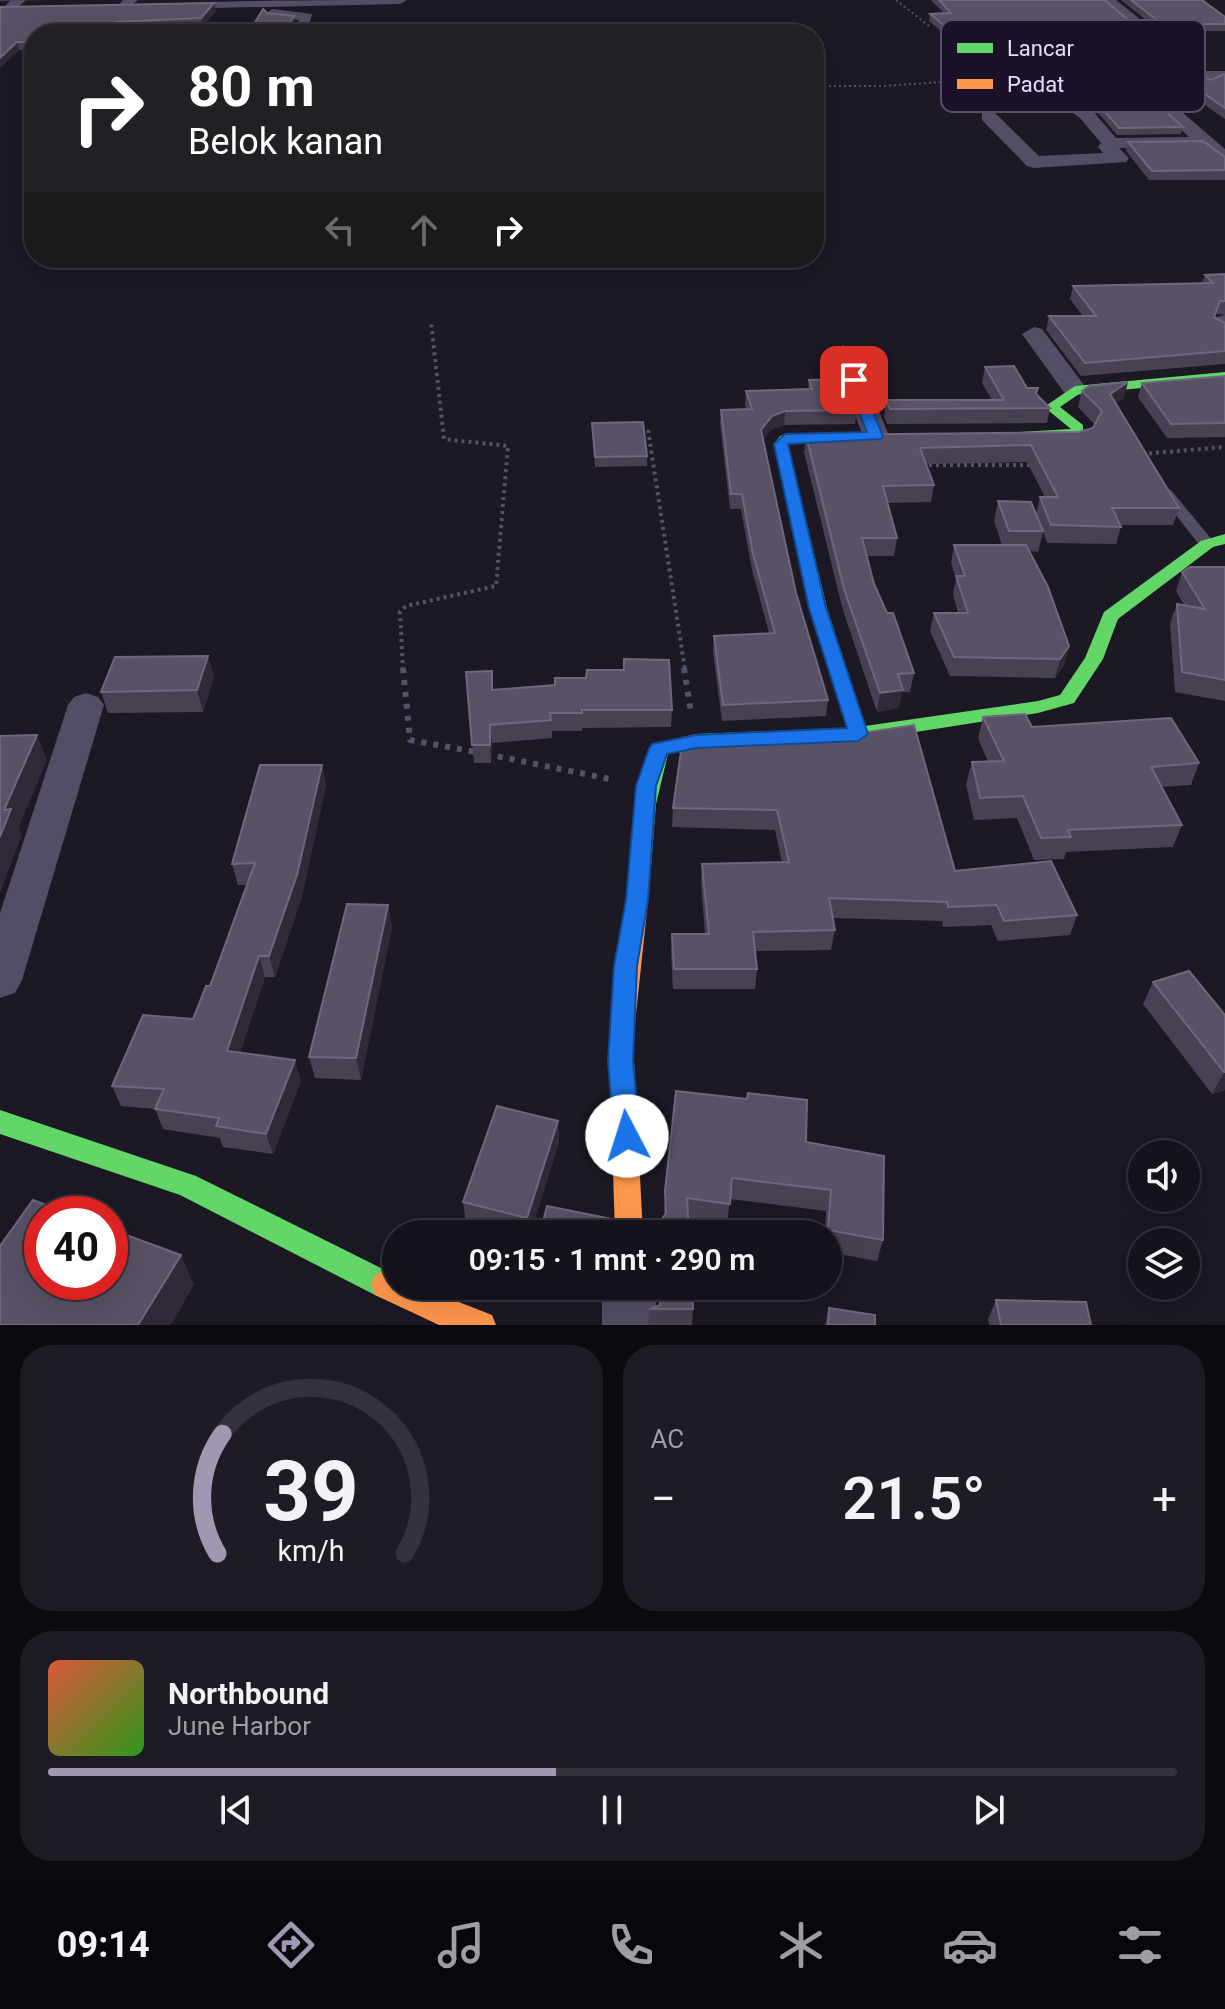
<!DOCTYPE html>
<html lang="id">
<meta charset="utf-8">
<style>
:root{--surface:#15121b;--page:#1e1b24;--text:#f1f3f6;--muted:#9d9ea3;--line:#34323a;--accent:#a097b2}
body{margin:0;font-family:Roboto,sans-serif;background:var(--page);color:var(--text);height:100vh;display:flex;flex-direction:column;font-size:30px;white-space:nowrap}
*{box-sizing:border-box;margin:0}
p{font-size:26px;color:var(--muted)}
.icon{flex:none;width:44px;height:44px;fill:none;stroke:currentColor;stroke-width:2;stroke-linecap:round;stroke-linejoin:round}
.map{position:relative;height:1325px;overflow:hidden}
.sheet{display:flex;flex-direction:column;gap:20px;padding:20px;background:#0c0a0f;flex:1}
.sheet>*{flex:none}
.top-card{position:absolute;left:24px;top:24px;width:800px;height:244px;border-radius:32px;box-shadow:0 8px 32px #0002,0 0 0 2px var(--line);background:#202124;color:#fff;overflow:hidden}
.fabs{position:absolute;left:1128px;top:1140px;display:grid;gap:16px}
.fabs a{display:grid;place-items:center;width:72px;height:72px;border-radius:50%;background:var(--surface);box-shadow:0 8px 32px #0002,0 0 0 2px var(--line);font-size:40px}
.speed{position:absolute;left:24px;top:1196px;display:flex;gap:16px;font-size:40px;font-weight:700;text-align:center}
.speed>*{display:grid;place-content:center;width:104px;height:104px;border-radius:50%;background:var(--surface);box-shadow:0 8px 32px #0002,0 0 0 2px var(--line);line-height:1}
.speed .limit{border:12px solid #d22;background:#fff;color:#111}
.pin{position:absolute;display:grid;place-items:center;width:68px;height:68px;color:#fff;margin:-34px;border-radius:16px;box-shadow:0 4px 12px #0006}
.me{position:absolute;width:88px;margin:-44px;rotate:355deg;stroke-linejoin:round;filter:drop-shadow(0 0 6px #0008)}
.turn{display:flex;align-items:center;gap:28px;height:168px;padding:0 32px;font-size:36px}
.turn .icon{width:104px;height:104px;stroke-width:2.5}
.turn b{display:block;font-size:56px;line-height:68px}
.lanes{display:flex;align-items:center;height:76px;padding:0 32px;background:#0003;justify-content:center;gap:40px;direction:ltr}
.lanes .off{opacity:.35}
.big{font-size:60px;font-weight:600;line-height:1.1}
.sheet .widget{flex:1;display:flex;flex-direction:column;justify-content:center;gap:12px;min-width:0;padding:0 28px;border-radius:32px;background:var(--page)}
.sheet .dial{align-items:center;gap:0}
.dial svg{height:208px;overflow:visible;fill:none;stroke:var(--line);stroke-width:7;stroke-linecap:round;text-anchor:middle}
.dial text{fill:var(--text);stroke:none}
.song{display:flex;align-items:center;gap:24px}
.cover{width:96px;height:96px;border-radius:12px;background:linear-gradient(135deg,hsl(10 70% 55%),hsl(110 70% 35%))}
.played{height:8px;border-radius:4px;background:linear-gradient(90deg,var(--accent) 45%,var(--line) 45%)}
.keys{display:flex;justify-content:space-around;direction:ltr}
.heat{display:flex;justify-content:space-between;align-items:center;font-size:44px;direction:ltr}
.sheet .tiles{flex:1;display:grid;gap:20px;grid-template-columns:1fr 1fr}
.widget:last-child{grid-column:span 2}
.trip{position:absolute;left:382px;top:1220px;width:460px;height:80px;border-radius:40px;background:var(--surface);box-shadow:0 8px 32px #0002,0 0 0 2px var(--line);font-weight:600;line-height:80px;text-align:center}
.tabs{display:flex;height:128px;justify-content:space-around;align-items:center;background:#08070b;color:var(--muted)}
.tabs .icon{width:56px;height:56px}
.tabs .current{color:var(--accent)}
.tabs b{font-size:36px;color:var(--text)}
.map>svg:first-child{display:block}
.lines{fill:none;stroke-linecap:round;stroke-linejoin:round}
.path-far2{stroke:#4f5566;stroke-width:2;stroke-dasharray:2 3;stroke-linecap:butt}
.path-far1{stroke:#4f5566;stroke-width:4;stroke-dasharray:3 4;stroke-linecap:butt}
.path{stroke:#4f5566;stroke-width:6;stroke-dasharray:5 7;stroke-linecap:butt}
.lane{fill:#534d65;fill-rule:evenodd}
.street{fill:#534d65;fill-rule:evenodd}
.fast{fill:#63d668;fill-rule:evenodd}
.slow{fill:#ff974d;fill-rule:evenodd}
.wall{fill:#484153}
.shaded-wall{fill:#2f2938}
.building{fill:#595165;stroke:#6f677d;stroke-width:2}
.route{fill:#1a73e8;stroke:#114b97;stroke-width:2}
.key{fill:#1b122a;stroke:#584e6a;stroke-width:2}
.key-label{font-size:22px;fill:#e7dbfe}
</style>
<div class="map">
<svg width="1225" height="1325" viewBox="0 0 1225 1325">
<rect width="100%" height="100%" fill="#1c1824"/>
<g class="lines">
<path class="path-far2" d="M896 0 929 26
M814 86H883L1001 78"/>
<path class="path-far1" d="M648 430 685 670
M1142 454 1225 447
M922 465H1032
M403 670 400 612 406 606 496 586 508 446 444 439 431 322"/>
<path class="path" d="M403 668 410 740 476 752
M684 668 691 713
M486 754 610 779"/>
<path class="lane" d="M1166 488 1171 490 1213 541 1215 544 1213 547H1201L1161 496V490Z"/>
<path class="street" d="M11 0H26L0 23V11Z
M123 0H138L125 10 118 6Z
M407 0 400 4 168 9 161 5C177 0 372 0 407 0Z
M1100 0H1116L1205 71H1225V81L1208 86 1198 81H1146L1225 149V165L1201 147 1119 148 1129 158 1126 162 1034 168 1027 166 982 120V112H994L1039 156 1103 153 1098 147 1101 143 1080 118 1028 80 1000 44 1007 40 1012 41 1038 72 1185 71ZM1128 81 1189 137 1116 138 1092 110 1051 82Z
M273 9 312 14 307 34H293L299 20 268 16 266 13Z
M1225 315V336L1213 329 1217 317Z
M1034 327 1042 329 1084 385 1088 390 1084 395H1066L1022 334Z
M843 345 855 352 889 436 886 442H866L863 436 831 352Z
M86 693 98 697 104 705 22 980 15 993 0 998V913L68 705 74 697Z
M602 1286H656V1325H602Z"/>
<path class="fast" d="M1225 372V380L1079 394 1060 407 1083 425V436L1020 440 1013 436 1020 432 1071 429 1044 407 1075 386Z
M863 432 870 436 868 439 788 444 827 608 865 726 1038 701 1060 695 1085 658 1104 612 1201 541 1225 534V544L1213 547 1118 619 1103 659 1074 703 1038 713 858 741 696 748 668 754 656 804 649 892 646 898 638 900 630 898 627 892 636 804 652 744 696 734 847 728 809 608 774 444 780 436 785 435Z
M0 1110 196 1176 395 1275 396 1286H399L395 1295 385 1299 375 1295 180 1195 0 1134Z"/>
<path class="slow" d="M638 884 646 886 649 892 633 1042 643 1234H615L609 1042 627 892 630 886Z
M385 1271 396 1276V1286H417L482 1311 492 1315 496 1325H439L375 1295 371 1285 375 1275Z"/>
</g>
<path class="wall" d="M0 0H49L0 1Z
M931 0H1105L1174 60 1172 68 1039 69 1014 39 1008 37 1000 40 1027 74 1069 104 1067 112 1038 113 929 21 930 14 944 13Z
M1121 0H1202L1225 17V31H1160Z
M0 7 216 11 203 26 116 30 112 34H34V50H19L0 68Z
M1225 74V119L1175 84 1177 75 1211 80Z
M1156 77 1173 84 1165 93 1154 84Z
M1062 78 1183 127 1181 134 1117 135 1094 108 1061 85Z
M1128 142 1225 157V180H1149L1126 151Z
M1225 274V315L1216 314 1215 317 1225 323V364L1081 376 1046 330 1049 316H1083L1070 299 1073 286 1202 284 1205 275Z
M985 367 1027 388 1036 394 1050 408 1047 423 887 424 884 416 886 400H992L982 383Z
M1225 376V437L1167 438 1138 397 1142 383Z
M809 380 857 410 855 424 784 425 771 430 763 440 796 593 828 700 826 716 722 721 713 652 714 636 769 633 752 570 741 509H730L720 424 721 410 746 409 745 405 746 391 808 389Z
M1082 391 1124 398 1116 403 1179 508 1173 525H1120L1121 527 1116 544 1047 543 1043 532 1038 552 1029 551 1069 646 1064 665 1055 678 950 676 930 631 934 613H958L953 594 956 579 951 563 954 545H1002L994 521 998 501 1036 514 1040 497H1045L1027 462 926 464 934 485 931 502 887 503 897 538 894 556H866L874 584 914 673 910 692H902L899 708 877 712 842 607 804 452 806 435 1079 432 1093 428 1095 425 1078 407Z
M592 423 647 456V466L595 467Z
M1225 567V701L1175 692 1170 623 1177 604 1184 605 1176 591 1182 572Z
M208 656 214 677 203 712 108 713 101 692Z
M466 672 494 690 672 710 671 727 582 728V731H552V738L492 743 491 763H474Z
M983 717 1199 763 1191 785 1161 787 1182 825 1173 847 1066 852 1064 859 1034 860 1017 818 974 820 966 784 972 762H988L978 738Z
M682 744 955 871 1077 915 1070 935 998 941 991 925 943 927 942 921 832 918 835 930 831 950 755 951 757 969 755 989H673L671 954 672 934H705L701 883 702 864 782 863 775 830 672 827 673 808Z
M322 765 326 785 302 896 275 977H265L240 1053 301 1081 273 1154 223 1147 220 1138 163 1129 155 1109 121 1106 112 1086 193 1019 210 986 247 885H238L232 864Z
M388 905 392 927 361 1080 315 1078 309 1057Z
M1153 982 1225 1015V1090L1212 1094 1143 1004Z
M558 1121 559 1142 530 1234H511L466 1223 463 1202Z
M806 1142 883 1240 877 1261 828 1252V1234H825L826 1211 730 1199 727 1225 688 1219 689 1234H647V1221H661L664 1217 665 1191Z
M659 1286H692L693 1309 692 1325H648L649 1309 659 1306Z
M996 1300 1091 1325H989L988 1319Z
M829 1308 875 1325H825Z"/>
<path class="shaded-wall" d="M214 3 216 11 203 26 201 18Z
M294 16 295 22 288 34H283Z
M115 22 116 30 112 34H102Z
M1009 30 1008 37 999 41 1000 34Z
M17 42 19 50 0 68V58Z
M1174 77 1173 84 1165 93 1167 86Z
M1128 382 1124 398 1106 410 1110 394Z
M785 411 784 425 771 430 760 445 761 430 772 416Z
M1069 646 1064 665 1055 678 1060 659Z
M208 656 214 677 203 712 197 690Z
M903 690 899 708 877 712 880 693Z
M490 725 492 743 491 763 490 745Z
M37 735 47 760 19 827 22 835 0 893V837L4 810Z
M322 765 326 785 302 896 275 977 269 956Z
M388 905 392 927 361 1080 356 1058Z
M259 956 265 977 234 1072 227 1051Z
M295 1060 301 1081 273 1154 266 1134Z
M1224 1072H1225V1090L1212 1094Z
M558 1121 559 1142 530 1234H529L527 1218Z
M612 1219V1234H608Z
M181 1255 194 1285 171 1325H138Z"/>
<path class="building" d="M939 0H1105L1174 60 1041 61 1016 32 1009 30 1000 34 999 38 1027 74 1069 104H1039L930 14 951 13Z
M1131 0H1202L1225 17V24H1162Z
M214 3 201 18 115 22 102 34H34V42H17L0 58V7Z
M263 9 267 13 294 16 283 34H248Z
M1225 74V108L1177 75H1200L1211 80Z
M1129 77 1183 127 1119 128 1095 100 1062 78Z
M1203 141 1225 157V170L1152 171 1128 142Z
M1225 274V301H1220L1214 317 1225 323V351L1085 363 1049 316H1096L1073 286 1213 283 1205 275Z
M1014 366 1027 388H1038L1036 394 1050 408 890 409 886 400H1004L985 367Z
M1225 376V423L1171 424 1142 383Z
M845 379 857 410 785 411 772 416 761 430 796 593 828 700 723 705 714 636 775 633 753 554 742 494H731L721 410 752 409 746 391 812 389 809 380Z
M1128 382 1110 394 1179 508H1112L1121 527 1051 525 1040 497H1058L1031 445 920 448 934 485 883 486 897 538H862L874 584 887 613H893L914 673 898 674 903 690 880 693 844 589 806 435 1079 432 1093 428 1102 411 1082 391 1089 386Z
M643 422 647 456 595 457 592 423Z
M998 501 1031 502 1043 531H1009Z
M954 545H1026L1048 587 1069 646 1060 659 954 657 934 613H968L956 576H965Z
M1190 567H1225V680L1182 672 1177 604 1205 609 1182 572Z
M208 656 197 690 101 692 115 657Z
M624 659 669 660 672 710H582V713H550L551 720 490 725V745H472L466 672 492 671V690L555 685V678H586L587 670H624Z
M1025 714 1032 727 1171 718 1199 763 1151 767 1182 825 1068 830 1071 837 1041 838 1023 796 980 798 972 762 1004 761 983 717Z
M914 725 955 871 1051 861 1077 915 1004 921 997 905 948 907 947 902 829 898 835 930 753 932 757 969H674L672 934H709L702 864 789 862 777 810 673 808 682 744 861 733Z
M37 735 4 810 11 809 0 837V736Z
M260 765H322L297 875 269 956H259L227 1051 295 1060 266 1134 216 1126 219 1118 155 1109 164 1089 112 1086 143 1015 193 1019 206 986H210L255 863 232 864Z
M347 904 388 905 356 1058 309 1057Z
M1189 971 1225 1015V1072H1224L1153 982Z
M676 1091 747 1099 748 1093 807 1100 806 1142 884 1156 883 1240 828 1230 831 1190 732 1178 730 1204 687 1198 689 1234H648L647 1221H661L666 1213 665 1191Z
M497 1106 558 1121 527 1218 463 1202Z
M33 1200 70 1214H42V1282H110V1229L181 1255 138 1325H0V1246Z
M547 1206 612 1219 608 1234H540Z
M660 1286H692L693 1309H649L660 1305Z
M996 1300 1086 1302 1091 1325H1001Z
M829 1308 875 1315V1325H828Z"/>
<path class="route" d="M854 376 860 380 883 436 881 439 788 444 826 608 868 734 858 741 696 748 667 754 656 786 648 900 637 966 633 1061 640 1136 636 1145 627 1148 618 1145 614 1136 608 1061 614 966 626 900 636 786 649 749 652 744 696 735 847 728 809 608 774 444 785 434 867 432 847 380Z"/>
<rect x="941" y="20" width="264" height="92" rx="12" class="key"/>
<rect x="957" y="43" width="36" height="10" fill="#63d668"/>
<rect x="957" y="79" width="36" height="10" fill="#ff974d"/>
<g class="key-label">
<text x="1007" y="56">Lancar</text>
<text x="1007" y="92">Padat</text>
</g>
</svg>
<div class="fabs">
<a><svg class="icon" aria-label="sound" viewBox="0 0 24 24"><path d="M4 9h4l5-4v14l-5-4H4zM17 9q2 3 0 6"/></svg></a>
<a><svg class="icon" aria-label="layers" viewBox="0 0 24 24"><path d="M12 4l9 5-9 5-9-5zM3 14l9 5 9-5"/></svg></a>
</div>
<div class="speed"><div class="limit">40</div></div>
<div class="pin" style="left:854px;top:380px;background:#d93025"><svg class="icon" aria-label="arrive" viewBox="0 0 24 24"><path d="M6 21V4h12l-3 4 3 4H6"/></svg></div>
<svg class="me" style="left:627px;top:1136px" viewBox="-20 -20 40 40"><circle r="19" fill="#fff"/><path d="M0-13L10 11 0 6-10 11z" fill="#1a73e8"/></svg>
<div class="trip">09:15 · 1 mnt · 290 m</div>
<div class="top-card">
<div class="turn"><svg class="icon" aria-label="right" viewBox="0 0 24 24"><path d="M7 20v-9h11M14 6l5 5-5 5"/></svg><div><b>80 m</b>Belok kanan</div></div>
<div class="lanes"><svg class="icon off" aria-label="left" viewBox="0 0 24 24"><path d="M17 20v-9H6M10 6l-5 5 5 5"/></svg><svg class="icon off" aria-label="ahead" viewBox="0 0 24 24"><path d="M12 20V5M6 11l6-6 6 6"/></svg><svg class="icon" aria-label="right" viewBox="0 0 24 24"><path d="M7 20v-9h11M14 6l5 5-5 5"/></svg></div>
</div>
</div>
<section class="sheet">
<div class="tiles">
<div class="widget dial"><svg viewBox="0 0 100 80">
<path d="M14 69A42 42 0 1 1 86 69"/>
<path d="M14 69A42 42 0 0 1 16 23" stroke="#a097b2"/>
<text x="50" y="56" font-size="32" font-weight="700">39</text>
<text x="50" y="72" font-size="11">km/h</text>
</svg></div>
<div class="widget"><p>AC</p>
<div class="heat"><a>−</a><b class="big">21.5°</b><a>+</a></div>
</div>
<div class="widget">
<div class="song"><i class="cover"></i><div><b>Northbound</b><p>June Harbor</p></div></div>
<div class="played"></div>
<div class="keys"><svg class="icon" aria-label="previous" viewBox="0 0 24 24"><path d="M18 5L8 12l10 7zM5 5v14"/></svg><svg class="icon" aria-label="pause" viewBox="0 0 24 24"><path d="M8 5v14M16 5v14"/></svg><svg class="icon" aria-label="next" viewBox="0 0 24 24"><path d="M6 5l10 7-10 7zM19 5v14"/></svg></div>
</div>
</div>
</section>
<nav class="tabs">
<b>09:14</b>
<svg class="icon current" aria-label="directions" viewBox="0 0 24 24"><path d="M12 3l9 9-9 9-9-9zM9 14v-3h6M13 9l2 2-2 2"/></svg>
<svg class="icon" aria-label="music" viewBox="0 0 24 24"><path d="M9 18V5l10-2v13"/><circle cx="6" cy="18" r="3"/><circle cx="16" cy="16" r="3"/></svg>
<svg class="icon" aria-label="phone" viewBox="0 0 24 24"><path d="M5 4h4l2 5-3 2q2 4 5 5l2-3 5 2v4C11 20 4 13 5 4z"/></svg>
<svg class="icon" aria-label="climate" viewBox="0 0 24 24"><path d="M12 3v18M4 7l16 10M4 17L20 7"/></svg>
<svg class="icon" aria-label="car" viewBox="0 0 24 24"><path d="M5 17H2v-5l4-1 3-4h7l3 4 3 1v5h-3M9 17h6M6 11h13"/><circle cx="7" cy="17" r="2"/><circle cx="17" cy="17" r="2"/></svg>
<svg class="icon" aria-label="filters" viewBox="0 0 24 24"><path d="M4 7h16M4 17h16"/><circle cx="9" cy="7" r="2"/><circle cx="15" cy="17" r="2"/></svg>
</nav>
